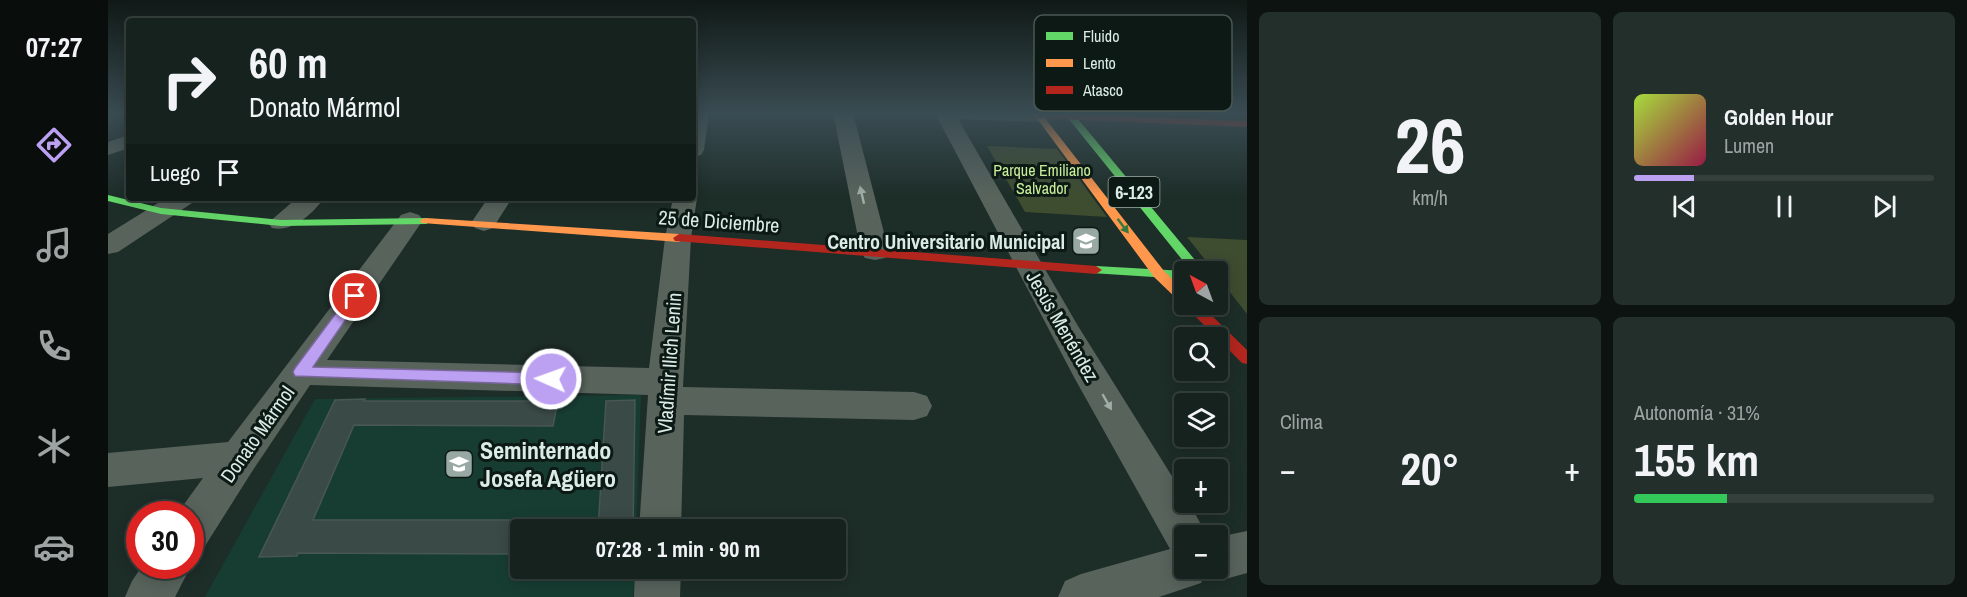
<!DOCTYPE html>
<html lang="es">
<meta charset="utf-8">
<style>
:root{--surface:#16221e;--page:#232f2b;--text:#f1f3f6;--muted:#9ea4a4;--line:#353f3c;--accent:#bca0f2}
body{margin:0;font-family:"Archivo Narrow",sans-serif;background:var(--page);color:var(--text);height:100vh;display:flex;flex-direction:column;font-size:22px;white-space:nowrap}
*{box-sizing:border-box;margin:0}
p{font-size:20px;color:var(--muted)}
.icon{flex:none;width:33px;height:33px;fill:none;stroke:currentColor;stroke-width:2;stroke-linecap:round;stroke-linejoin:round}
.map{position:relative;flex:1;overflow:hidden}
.sheet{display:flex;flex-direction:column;gap:12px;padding:12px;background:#0c1310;width:720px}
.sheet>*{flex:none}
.banner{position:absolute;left:18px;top:18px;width:570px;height:183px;border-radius:6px;box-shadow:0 3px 15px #0003,0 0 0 2px var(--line);background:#16221e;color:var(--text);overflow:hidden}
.needle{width:39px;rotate:319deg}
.controls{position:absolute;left:1066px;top:261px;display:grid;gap:12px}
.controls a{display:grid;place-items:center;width:54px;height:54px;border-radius:6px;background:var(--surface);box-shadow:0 3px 15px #0003,0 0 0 2px var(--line);font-size:30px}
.speed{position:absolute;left:18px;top:501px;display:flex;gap:12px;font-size:30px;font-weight:700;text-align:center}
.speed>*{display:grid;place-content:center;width:78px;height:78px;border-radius:50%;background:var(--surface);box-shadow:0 3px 15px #0003,0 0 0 2px var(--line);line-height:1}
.speed .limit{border:9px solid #d22;background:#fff;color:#111}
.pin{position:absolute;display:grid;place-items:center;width:51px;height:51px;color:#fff;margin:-26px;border:3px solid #fff;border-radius:50%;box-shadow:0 2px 6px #0007}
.me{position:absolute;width:66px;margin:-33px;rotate:272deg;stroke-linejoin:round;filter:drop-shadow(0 0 4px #0008)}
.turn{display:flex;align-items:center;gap:21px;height:126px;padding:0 24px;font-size:27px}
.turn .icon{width:78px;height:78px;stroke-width:2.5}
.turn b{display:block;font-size:42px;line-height:51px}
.then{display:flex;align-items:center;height:57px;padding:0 24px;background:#0003;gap:12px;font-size:22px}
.big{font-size:45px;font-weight:700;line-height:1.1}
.sheet .tile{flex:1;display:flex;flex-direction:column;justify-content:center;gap:9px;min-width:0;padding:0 21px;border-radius:9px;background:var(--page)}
.sheet .dial{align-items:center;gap:0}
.dial b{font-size:78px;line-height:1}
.song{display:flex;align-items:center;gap:18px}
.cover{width:72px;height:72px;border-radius:9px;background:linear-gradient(135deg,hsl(80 70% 55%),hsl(340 70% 35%))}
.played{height:6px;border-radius:3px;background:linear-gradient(90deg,var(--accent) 20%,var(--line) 20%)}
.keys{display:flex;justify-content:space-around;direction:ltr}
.heat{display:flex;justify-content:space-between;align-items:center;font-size:33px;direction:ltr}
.charge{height:9px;border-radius:4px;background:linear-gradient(90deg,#34c759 31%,var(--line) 0)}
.sheet .tiles{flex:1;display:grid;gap:12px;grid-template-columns:repeat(2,1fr)}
.trip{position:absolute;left:402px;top:519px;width:336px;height:60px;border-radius:6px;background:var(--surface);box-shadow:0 3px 15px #0003,0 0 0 2px var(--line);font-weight:700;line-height:60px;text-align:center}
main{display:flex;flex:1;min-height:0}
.tabs{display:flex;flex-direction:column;width:108px;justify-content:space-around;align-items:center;background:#090e0c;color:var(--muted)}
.tabs .icon{width:42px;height:42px}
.tabs .on{color:var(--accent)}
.tabs b{font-size:27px;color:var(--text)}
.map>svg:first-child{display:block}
.built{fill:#173d32}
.green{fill:#3e4c30}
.building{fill:#3a4a46;stroke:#485654;stroke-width:1.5}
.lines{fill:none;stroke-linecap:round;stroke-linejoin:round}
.street{fill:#58635c;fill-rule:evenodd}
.fast{fill:#63d668;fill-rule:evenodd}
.slow{fill:#ff974d;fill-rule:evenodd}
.jam{fill:#b3261e;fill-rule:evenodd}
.oneway{fill:#a0aea8}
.oneway2{fill:#38783e}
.route{fill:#bca0f2;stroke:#7a689d;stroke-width:1.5}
.labels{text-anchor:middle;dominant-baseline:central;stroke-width:6;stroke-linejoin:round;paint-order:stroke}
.far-park-label{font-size:16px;fill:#c9ef99;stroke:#0c1915}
.shield{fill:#0c1915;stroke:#9dada7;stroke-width:1.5}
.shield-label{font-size:18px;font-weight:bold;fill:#dbece6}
.street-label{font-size:20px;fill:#dbece6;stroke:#0c1915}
.poi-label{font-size:20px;font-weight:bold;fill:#dbece6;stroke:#0c1915;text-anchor:end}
.near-poi-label{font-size:24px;font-weight:bold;fill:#dbece6;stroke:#0c1915;text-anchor:start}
.key{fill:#0c1915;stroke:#4a5854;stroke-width:1.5}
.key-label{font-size:16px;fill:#dbece6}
</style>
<main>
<nav class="tabs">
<b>07:27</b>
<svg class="icon on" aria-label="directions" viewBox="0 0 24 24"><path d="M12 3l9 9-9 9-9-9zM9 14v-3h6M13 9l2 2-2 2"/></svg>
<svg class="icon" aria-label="music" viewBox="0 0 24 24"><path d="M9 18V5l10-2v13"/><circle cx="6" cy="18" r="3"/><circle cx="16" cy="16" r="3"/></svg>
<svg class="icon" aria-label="phone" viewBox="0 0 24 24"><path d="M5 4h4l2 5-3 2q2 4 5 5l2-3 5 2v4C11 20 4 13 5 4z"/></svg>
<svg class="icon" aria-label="climate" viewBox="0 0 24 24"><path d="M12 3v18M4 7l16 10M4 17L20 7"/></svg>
<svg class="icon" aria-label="car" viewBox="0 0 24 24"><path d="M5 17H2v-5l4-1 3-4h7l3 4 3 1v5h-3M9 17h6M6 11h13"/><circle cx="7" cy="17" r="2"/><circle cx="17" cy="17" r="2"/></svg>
</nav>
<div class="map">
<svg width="1139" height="597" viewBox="0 0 1139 597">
<rect width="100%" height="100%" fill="#1d2d28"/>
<path class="built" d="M533 395 528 529 412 530V568L527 569 525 597H97L207 399Z"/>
<path class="green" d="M879 146 949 149 999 217 917 212Z
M1079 237 1139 240V314L1110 277V272L1106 271Z"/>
<path class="building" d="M257 399 256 401H450L445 426 246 425 205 520H412V554L190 553 189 556 151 557 227 400Z
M527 400 525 530H490L498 401Z"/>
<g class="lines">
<path class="street" d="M585 113H601L596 150 593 155 585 157Z
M725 113H745L781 252 777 258 767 260 757 258 753 252Z
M827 113H940L942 116 939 120 932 122 850 119 970 326 1077 497V502H1081L1099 536H1077V568H1110V537L1139 531V573L1110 581 1096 575 1093 583 1051 597H950L957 581 973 574 1062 549 967 379Z
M21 135V148L0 155V142Z
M585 193 589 198 583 238 575 387 806 392 819 396 824 406 819 416 806 420 576 415 573 530H531L540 395 202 385 145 470 97 546 82 552V514H69L95 478 0 487V453L120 442 293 215 302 212 311 215 315 220 219 360 541 368 557 238 565 198H585Z
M58 198H87L84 203 10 252 0 254V234Z
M189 198H216C205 214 183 233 164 228L160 223Z
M380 198H404L385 228 376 231 367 228 363 223Z
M82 564 83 566 67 597H17L24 581 34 566Z
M527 568H573L572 597H526Z"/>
<path class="fast" d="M956 113H965L1097 272H1084Z
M0 195 53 208 173 220 318 218 324 221 318 224 173 226 53 214 0 201Z
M988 266 1077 271 1079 272H1077V279L983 273 982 270Z"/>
<path class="slow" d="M925 113H933L1056 271 1077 291V303L1072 302 1046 277Z
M318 218 571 234 577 238 571 242 314 223 312 221 314 219Z"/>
<path class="jam" d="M932 113 1139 121V127L929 118 928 116Z
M571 234 988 266 994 270 988 274 567 241 565 238Z
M1077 303V304H1092L1139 350V364L1134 363 1078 307 1076 304Z"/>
</g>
<defs><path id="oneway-solid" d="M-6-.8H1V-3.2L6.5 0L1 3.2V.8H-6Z" transform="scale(1.5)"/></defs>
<g class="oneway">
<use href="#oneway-solid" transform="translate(754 195) rotate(-103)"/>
<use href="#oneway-solid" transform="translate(999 402) rotate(60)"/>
</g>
<use class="oneway2" href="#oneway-solid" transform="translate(1015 226) rotate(53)"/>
<linearGradient id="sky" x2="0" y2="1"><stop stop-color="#101916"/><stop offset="0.58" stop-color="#3a4c53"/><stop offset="1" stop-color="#3a4c53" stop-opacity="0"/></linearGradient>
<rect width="1139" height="196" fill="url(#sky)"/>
<path class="route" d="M247 292 254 296 205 367 443 373 448 375 451 379 448 383 443 385 187 376 185 372 187 368 243 293Z"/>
<defs>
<g id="university-square" transform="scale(1.5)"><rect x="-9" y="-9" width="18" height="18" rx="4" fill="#98a9a4" stroke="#0c1915"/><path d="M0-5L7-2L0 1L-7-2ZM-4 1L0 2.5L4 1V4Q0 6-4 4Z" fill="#fff"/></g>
<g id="school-square" transform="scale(1.5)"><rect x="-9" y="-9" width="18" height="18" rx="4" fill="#98a9a4" stroke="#0c1915"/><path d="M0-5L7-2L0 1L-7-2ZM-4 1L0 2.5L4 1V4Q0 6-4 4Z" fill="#fff"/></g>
</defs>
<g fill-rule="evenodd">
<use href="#university-square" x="978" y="241"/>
<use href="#school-square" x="351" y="464"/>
</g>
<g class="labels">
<g class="far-park-label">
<text x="934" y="170">Parque Emiliano<tspan x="934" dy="18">Salvador</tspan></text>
</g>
<rect class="shield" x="1000.5" y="177" width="51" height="30" rx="4.5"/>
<g class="shield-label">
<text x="1026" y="192">6-123</text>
</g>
<g class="street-label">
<text transform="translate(611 221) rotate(4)">25 de Diciembre</text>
<text transform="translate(955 326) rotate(60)">Jesús Menéndez</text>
<text transform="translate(561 363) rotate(-86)">Vladímir Ilich Lenin</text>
<text transform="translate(149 434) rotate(-55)">Donato Mármol</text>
</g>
<g class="poi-label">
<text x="957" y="241">Centro Universitario Municipal</text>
</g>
<g class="near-poi-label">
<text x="372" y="450">Seminternado<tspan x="372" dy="28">Josefa Agüero</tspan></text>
</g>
</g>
<rect x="926" y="15" width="198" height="96" rx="9" class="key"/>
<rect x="938" y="32" width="27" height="8" fill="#63d668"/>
<rect x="938" y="59" width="27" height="8" fill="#ff974d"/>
<rect x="938" y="86" width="27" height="8" fill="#b3261e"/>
<g class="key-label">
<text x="975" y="42">Fluido</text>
<text x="975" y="69">Lento</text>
<text x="975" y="96">Atasco</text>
</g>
</svg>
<div class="controls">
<a><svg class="needle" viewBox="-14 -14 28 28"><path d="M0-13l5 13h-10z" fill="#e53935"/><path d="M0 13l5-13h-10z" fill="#9ea4a4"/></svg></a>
<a><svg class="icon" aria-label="search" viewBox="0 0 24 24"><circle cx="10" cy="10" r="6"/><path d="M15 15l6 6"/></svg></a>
<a><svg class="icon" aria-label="layers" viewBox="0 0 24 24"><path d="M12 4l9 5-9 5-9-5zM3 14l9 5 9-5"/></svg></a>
<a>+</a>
<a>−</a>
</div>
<div class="speed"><div class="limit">30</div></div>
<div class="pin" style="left:247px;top:296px;background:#d93025"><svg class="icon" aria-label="arrive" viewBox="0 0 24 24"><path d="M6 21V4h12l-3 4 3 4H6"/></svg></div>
<svg class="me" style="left:443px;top:379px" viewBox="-20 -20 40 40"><circle r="17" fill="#bca0f2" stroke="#fff" stroke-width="3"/><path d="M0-11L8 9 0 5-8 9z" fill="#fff"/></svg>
<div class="trip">07:28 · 1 min · 90 m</div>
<div class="banner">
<div class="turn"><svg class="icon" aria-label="right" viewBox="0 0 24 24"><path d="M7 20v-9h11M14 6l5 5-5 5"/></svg><div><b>60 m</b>Donato Mármol</div></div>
<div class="then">Luego<svg class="icon" aria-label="arrive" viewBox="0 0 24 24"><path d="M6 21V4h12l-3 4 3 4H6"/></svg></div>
</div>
</div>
<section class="sheet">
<div class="tiles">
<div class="tile dial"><b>26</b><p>km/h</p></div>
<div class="tile">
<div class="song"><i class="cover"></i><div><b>Golden Hour</b><p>Lumen</p></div></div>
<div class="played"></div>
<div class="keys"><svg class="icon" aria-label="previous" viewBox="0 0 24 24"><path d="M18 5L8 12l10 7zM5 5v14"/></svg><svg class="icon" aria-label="pause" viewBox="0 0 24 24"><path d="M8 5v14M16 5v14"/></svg><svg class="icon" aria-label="next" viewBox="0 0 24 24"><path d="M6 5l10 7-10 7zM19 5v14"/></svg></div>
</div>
<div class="tile"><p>Clima</p>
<div class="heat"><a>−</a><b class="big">20°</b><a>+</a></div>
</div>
<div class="tile"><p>Autonomía · 31%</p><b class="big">155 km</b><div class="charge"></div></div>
</div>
</section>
</main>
